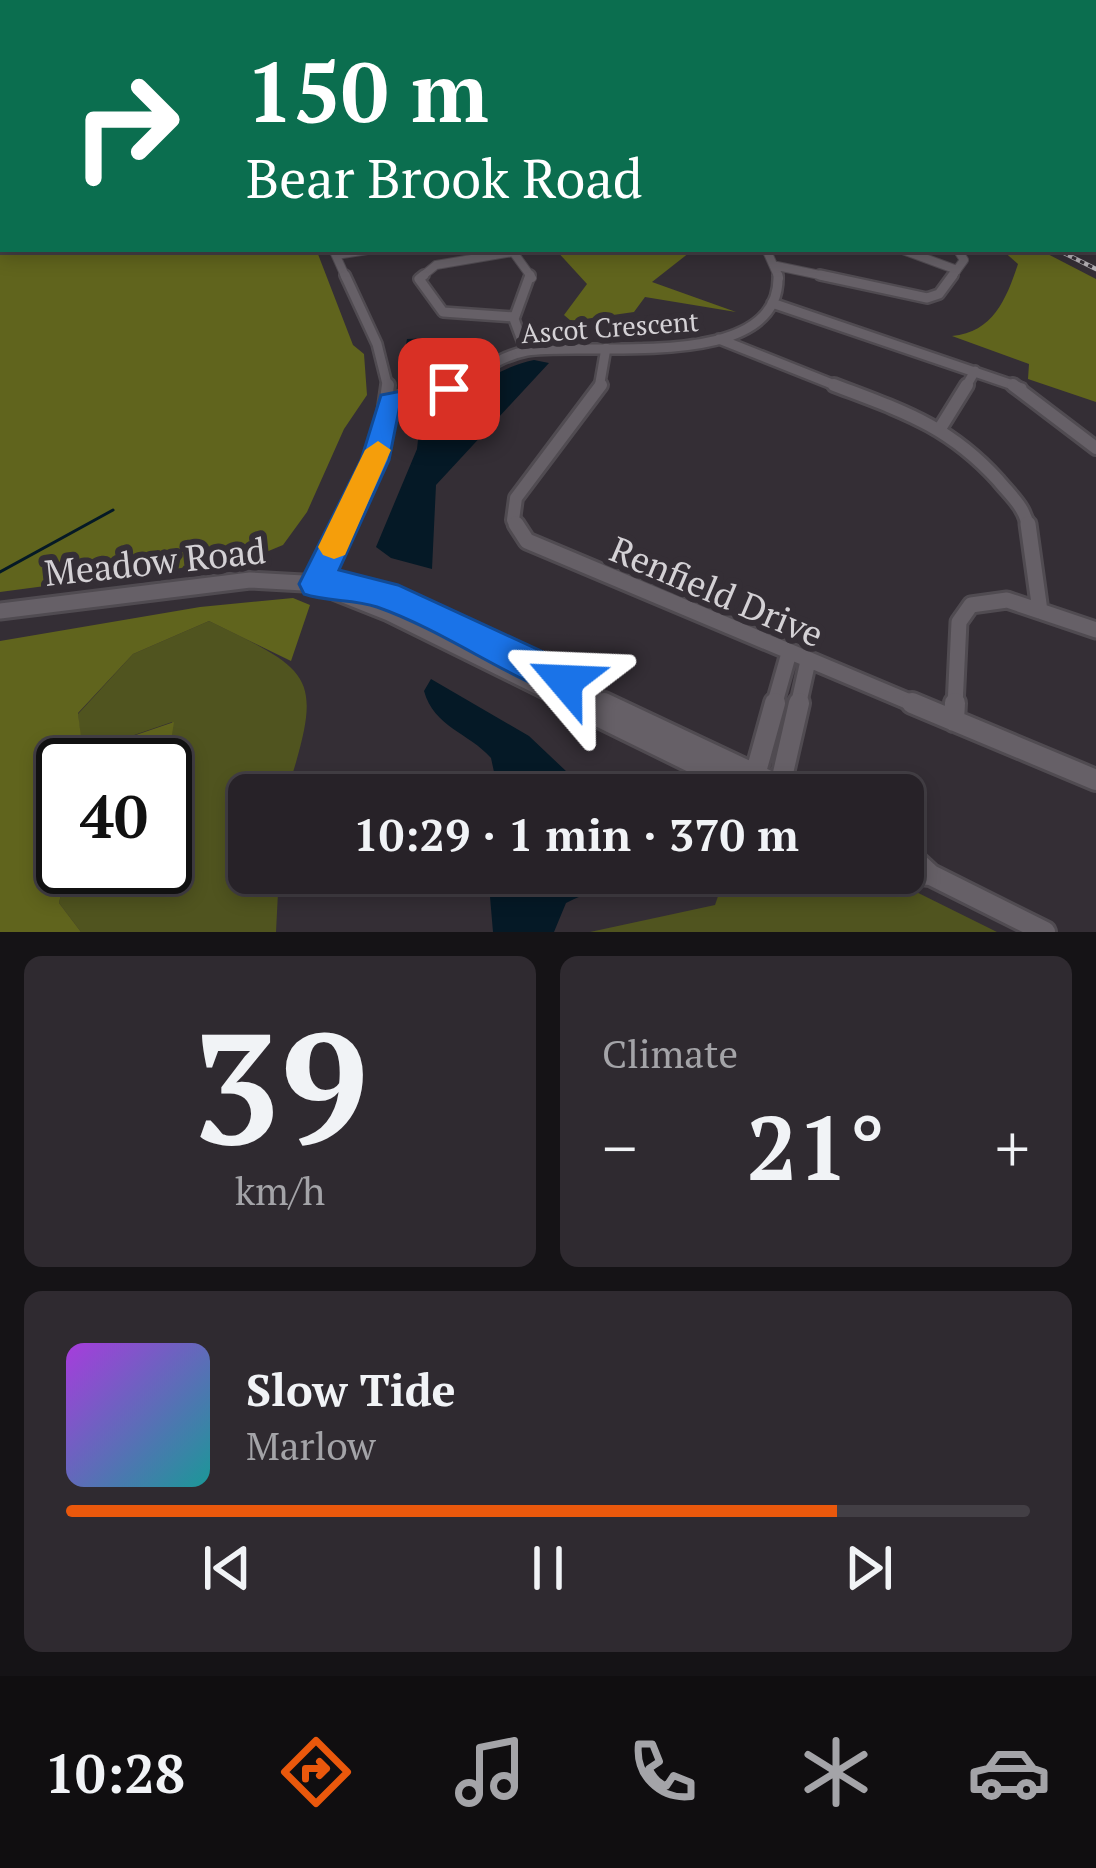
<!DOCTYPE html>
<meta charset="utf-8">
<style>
:root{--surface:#272228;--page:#2f2a30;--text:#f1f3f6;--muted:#a4a4a8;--line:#433f45;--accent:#ea580c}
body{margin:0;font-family:"PT Serif",serif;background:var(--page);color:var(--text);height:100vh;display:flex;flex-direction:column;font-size:45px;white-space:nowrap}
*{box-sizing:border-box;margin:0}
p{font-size:39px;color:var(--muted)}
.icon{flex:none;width:66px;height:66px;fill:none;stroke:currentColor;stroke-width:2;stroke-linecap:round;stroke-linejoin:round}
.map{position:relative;height:932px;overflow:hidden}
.details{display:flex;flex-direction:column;gap:24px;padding:24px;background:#151316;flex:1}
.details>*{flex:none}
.hud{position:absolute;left:0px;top:0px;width:1098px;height:252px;box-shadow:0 6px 18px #0003,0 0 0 3px var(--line);background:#0b6e4f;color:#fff;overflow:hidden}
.speed{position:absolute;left:36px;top:738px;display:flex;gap:24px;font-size:60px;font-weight:700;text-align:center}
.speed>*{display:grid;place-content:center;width:156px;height:156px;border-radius:50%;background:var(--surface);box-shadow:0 6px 18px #0003,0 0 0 3px var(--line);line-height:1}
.speed .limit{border:6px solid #111;border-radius:18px;background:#fff;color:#111}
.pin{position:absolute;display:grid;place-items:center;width:102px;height:102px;color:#fff;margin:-51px;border-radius:24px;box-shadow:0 6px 18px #0006}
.me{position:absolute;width:132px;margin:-66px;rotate:296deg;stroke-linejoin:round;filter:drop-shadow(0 0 9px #0008)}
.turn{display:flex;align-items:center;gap:42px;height:252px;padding:0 48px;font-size:54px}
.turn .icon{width:156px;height:156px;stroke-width:2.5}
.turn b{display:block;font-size:84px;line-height:102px}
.big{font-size:90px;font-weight:800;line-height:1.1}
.details .tile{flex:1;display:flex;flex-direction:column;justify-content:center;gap:18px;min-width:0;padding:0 42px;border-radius:18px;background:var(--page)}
.details .dial{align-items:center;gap:0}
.dial b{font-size:156px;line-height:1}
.song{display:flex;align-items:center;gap:36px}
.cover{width:144px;height:144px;border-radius:18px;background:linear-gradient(135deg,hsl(280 70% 55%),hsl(180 70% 35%))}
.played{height:12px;border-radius:6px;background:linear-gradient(90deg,var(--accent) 80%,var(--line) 80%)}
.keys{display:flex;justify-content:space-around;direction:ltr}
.heat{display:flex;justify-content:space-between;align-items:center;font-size:66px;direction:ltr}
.details .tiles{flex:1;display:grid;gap:24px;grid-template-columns:1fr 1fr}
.tile:last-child{grid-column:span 2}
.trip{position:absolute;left:228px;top:774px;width:696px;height:120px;border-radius:18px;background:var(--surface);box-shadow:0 6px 18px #0003,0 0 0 3px var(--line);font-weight:800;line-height:120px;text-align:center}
.dock{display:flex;height:192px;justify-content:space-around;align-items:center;background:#100e10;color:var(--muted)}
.dock .icon{width:84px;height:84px}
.dock .selected{color:var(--accent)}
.dock b{font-size:54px;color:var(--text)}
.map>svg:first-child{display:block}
.green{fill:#50541f}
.forest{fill:#60641d}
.water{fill:#051926}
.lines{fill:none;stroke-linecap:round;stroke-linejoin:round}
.stream{stroke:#051926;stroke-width:3}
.minor-far4-casing{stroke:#504b51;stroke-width:10}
.minor-far3-casing{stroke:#504b51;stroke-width:14}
.minor-far2-casing{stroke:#504b51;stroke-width:18}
.minor-far1-casing{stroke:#504b51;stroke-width:21}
.minor-casing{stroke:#504b51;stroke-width:26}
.minor-far4{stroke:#666067;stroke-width:8}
.minor-far3{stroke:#666067;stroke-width:9}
.minor-far2{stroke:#666067;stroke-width:12}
.minor-far1{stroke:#666067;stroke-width:15}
.minor{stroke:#666067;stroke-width:20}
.rail-casing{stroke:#b4b0b5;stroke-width:4.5}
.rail{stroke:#342e35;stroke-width:3;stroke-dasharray:4.5;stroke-linecap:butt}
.route{fill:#1a73e8;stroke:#114b97;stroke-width:3}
.slow{fill:#f59e0b}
.labels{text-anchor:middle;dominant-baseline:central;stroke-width:12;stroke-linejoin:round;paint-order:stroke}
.far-street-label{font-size:27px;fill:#d4d1d5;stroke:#342e35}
.near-street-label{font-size:36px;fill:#d4d1d5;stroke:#342e35}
</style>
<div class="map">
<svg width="1096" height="932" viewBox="0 0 1096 932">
<rect width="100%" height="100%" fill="#342e35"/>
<path class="green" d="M209 621C316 673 324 675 286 795H249V873H279L276 932H81L59 903 67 867H116L129 879 152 880V867H165V778L172 722 82 753 78 714 133 654Z
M726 873H878L997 932H590L715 905Z"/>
<path class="forest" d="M0 124 3 249H316L353 345 364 354 367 395 344 429 307 512 283 545 249 559 0 592Z
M555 249H694L652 282 736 312 645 297 634 312 571 321 564 315 587 284Z
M1001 249H1038L1096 279V402L1028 379 1029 364 952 336C993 332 1006 300 1018 264Z
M293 598 310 605 291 661 209 621 133 654 78 713 83 753 174 722 165 778V765H63L67 867 59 903 81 932H0V641L200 607Z"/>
<path class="water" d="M429 338 469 348 480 357 457 372 419 378 405 350 407 339Z
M534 360 549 363 436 485 432 569 391 558 376 547 417 449 421 412C461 398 494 368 534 360Z
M431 679 529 736 567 772 626 795H499L491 758C469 733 434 727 424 691Z
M488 873H703L704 879 689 895C644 889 607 881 566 903L554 932H493Z"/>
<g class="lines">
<path class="stream" d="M0 192V200
M0 572 113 510"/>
<g class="minor-far4-casing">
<path id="minor-far4" d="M333 249 346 278
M511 249 532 278
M766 249 779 278
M900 249 957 270
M336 255 374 249
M777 266 834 278
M420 278 436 265 513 252
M951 278 964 260 957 249"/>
</g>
<g class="minor-far3-casing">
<path id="minor-far3" d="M345 275 377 344 388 388
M424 275 419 279 443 312 514 317
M820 275 927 298 939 294 953 275
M772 303 1022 388
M719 339 842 388
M526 351 514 319 530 275
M452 388C476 375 499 356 527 351 586 341 782 375 778 275
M599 388 606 348
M965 388 975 371"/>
</g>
<g class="minor-far2-casing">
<path id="minor-far2" d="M834 385C902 411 948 425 998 480 1011 496 1025 507 1028 527
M1013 385 1096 448
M389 400 457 385
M941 427 967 385
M346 527 378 457 388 385
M518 527 513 520 516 498 601 385"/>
</g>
<g class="minor-far1-casing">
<path id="minor-far1" d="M516 524 527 541 919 706
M1028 524 1040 611
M316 584 389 613 577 706
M316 584 347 524
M0 611 250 580 357 586 610 706
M774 706 789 653
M798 706 808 661
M955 706 959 622 971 605 1007 600 1096 630"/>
</g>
<g class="minor-casing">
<path id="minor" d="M571 703 758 795
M604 703 799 795
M912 703 1096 780
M954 721 955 703
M754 779 775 703
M778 795 799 703
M903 849 931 875 1045 932
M903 872 930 875"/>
</g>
<use href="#minor-far4" class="minor-far4"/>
<use href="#minor-far3" class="minor-far3"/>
<use href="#minor-far2" class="minor-far2"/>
<use href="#minor-far1" class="minor-far1"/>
<use href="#minor" class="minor"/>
<g class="rail-casing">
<path id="rail" d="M1056 249 1096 269"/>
</g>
<use href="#rail" class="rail"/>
</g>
<linearGradient id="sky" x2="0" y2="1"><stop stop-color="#1d191d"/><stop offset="0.49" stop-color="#4a4c5c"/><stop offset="1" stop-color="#4a4c5c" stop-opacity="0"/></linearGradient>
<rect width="1096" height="254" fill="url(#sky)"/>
<path class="route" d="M449 382 461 389 458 394 400 405 389 460 339 570 398 585 578 668 583 681 578 693 565 698C500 673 442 630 377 607 353 599 327 602 304 594L299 584 361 460 381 395Z"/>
<path class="slow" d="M378 441 391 450 345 555 334 559 323 555 318 547 365 450Z"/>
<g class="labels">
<g class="far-street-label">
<text transform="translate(610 327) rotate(-4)">Ascot Crescent</text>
</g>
<g class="near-street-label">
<text transform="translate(155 561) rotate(-6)">Meadow Road</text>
<text transform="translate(717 591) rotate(23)">Renfield Drive</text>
</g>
</g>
</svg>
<div class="speed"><div class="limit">40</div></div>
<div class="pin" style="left:449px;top:389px;background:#d93025"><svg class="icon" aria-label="arrive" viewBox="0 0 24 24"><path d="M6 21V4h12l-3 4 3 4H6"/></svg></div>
<svg class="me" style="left:565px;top:681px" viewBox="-20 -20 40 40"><path d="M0-17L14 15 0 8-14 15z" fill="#1a73e8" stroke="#fff" stroke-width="4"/></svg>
<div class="trip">10:29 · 1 min · 370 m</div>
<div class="hud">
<div class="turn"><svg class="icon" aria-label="right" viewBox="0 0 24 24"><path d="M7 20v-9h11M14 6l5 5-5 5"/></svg><div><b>150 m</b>Bear Brook Road</div></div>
</div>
</div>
<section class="details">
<div class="tiles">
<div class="tile dial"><b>39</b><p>km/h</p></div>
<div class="tile"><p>Climate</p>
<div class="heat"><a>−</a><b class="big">21°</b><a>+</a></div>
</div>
<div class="tile">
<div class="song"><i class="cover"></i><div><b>Slow Tide</b><p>Marlow</p></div></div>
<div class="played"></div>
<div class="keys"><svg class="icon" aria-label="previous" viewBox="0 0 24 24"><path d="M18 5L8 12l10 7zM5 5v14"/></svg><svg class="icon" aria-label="pause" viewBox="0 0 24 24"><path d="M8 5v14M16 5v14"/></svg><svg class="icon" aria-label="next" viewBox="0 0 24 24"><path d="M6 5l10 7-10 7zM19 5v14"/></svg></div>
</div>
</div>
</section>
<nav class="dock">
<b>10:28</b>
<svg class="icon selected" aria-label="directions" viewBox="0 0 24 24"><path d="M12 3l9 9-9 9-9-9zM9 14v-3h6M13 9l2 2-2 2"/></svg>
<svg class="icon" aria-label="music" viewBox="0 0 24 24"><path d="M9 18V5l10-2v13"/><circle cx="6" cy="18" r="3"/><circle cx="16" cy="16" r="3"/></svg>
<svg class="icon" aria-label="phone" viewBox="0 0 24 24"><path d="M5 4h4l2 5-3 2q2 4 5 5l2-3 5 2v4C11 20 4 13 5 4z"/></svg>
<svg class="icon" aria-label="climate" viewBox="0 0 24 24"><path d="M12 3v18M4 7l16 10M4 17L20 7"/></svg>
<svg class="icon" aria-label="car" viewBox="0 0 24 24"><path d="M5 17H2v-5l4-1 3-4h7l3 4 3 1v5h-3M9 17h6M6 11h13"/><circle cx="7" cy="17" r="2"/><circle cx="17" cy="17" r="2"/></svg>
</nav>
